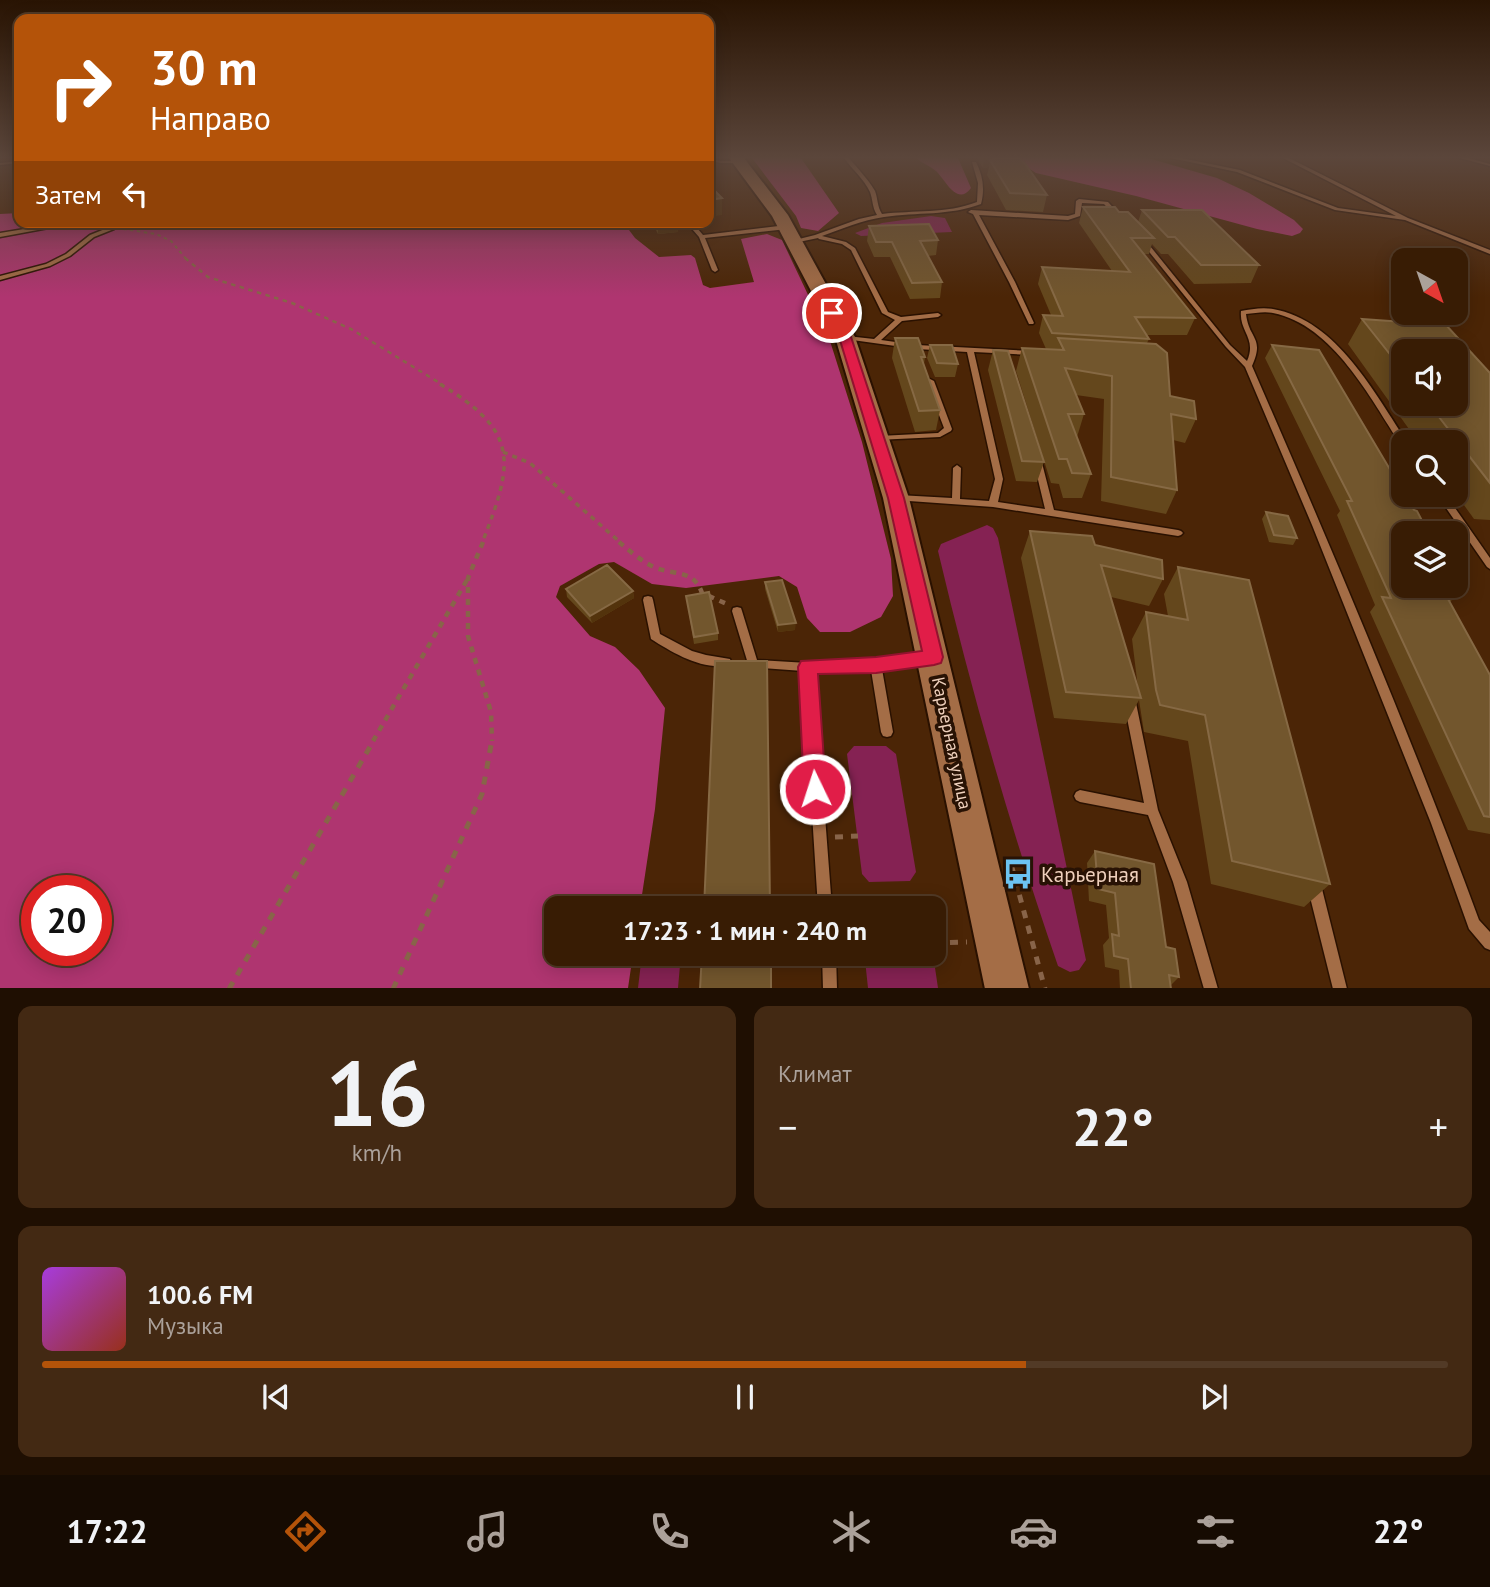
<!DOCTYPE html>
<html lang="ru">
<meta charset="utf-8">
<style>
:root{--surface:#381c04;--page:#432913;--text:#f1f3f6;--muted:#aba19a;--line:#523a26;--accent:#b45309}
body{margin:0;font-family:"PT Sans",sans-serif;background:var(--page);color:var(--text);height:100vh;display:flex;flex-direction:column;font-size:26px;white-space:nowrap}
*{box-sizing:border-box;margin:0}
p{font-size:23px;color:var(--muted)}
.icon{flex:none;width:38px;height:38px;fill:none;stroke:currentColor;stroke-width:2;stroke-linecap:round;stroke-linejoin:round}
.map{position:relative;height:988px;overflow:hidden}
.panel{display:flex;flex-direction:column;gap:18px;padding:18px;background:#1f0f02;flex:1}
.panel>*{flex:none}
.banner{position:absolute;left:14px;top:14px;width:700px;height:214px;border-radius:14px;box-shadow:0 4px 18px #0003,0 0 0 2px var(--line);background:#b45309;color:#fff;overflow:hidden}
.needle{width:46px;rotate:140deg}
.controls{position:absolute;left:1391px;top:248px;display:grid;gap:14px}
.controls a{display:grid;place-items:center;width:77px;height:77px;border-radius:14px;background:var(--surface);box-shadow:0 4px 18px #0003,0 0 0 2px var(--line);font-size:35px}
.speed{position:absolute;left:21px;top:875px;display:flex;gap:14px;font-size:35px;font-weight:700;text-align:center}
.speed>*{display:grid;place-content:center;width:91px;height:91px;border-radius:50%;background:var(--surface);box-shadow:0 4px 18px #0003,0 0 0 2px var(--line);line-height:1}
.speed .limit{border:10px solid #d22;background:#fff;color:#111}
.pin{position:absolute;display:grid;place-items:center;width:60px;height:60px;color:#fff;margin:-30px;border:4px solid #fff;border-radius:50%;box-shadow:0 2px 7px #0007}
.me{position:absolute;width:77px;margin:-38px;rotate:356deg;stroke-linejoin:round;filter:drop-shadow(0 0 5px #0008)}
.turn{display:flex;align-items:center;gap:24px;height:147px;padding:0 21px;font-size:32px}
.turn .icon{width:91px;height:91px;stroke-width:2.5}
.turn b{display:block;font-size:49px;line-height:60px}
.then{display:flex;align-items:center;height:66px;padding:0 21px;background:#0003;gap:14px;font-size:26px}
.big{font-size:52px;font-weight:800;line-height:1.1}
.panel .tile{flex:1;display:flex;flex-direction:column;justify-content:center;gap:10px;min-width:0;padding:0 24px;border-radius:14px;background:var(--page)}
.panel .dial{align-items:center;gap:0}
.dial b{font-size:91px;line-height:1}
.song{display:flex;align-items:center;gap:21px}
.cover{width:84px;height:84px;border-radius:10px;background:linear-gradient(135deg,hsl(280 70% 55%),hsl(10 70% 35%))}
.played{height:7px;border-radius:4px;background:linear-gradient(90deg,var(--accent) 70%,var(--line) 70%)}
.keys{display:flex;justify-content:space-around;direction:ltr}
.heat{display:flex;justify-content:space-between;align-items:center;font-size:38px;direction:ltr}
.panel .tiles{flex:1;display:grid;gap:18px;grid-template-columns:1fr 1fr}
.tile:last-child{grid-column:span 2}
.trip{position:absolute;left:544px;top:896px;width:402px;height:70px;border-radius:14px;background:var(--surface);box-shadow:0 4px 18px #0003,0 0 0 2px var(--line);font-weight:800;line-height:70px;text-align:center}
.menu{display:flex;height:112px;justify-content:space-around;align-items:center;background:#160b02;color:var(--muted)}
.menu .icon{width:49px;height:49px}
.menu .on{color:var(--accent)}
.menu b{font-size:32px;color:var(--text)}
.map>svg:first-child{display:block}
.green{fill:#852253}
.forest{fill:#af3570;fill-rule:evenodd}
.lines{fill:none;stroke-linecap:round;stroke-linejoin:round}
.lane-casing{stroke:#2a1100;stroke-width:3}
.secondary-casing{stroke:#2a1100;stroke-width:4}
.path-far4{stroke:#886449;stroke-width:2;stroke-dasharray:3.5 3.5;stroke-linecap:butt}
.path-far3{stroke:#886449;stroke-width:2.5;stroke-dasharray:4.5 4.5;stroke-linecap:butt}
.path-far2{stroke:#886449;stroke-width:3.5;stroke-dasharray:5 5;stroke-linecap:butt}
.path-far1{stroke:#886449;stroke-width:4.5;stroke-dasharray:6 6;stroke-linecap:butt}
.path{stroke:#886449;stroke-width:5;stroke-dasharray:8 8;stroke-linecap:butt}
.lane{fill:#a46d46;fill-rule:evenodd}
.secondary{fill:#a46d46;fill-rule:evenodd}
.wall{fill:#64471c;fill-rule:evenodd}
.shaded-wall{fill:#53330c}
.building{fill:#72562d;stroke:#866944;stroke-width:2}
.route{fill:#e11d48;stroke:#92132f;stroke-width:2}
.labels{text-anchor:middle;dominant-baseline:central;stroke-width:7;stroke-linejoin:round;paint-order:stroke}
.street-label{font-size:18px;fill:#efd0bc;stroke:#281204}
.near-poi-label{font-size:21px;fill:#efd0bc;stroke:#281204;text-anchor:start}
</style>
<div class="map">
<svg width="1490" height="989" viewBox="0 0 1490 989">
<rect width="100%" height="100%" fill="#4b2506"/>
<path class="green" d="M931 216 945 218 952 232 861 236 855 233 882 223Z
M987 525 993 528 998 538 1086 960 1079 970 1070 972 1058 966C1011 830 971 691 938 551L941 544Z
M854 746H886L896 754 916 872 910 881 869 882 862 874 847 754Z
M642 954H681L678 988H638Z
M865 960 934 961 938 988H868Z"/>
<path class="forest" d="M752 158H801L839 213 818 231 801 228 796 216Z
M916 158H958L971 188C957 207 945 179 936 171 930 166 922 163 916 158Z
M1013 158H1148L1217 178 1249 193 1294 220 1303 229 1300 233 1292 236 1257 229 1136 196 1036 173Z
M19 213V222H59L58 226 65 229 84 225 81 222H623L635 238 659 257 691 255 695 258 703 285 710 288 754 282 741 239 767 234 782 240 830 341 862 442 891 559 893 596 881 617 850 632H820L807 618 797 587 779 576 686 588 652 584 614 562 599 564 560 586 556 597 590 636 615 647 639 670 665 708 655 809 640 908H556V954H633L628 988 0 989V214ZM37 891H96V950H37Z"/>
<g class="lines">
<g class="lane-casing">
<path id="lane" d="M709 158 720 161H739L741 162 739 163H720L709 160Z
M844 158H849C858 169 868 179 875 191 878 199 877 206 882 214 914 210 946 214 977 202L978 183 972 162H976C983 176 985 189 981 204 949 216 917 212 884 217 862 220 842 229 822 236L846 242 855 248 888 312 901 317 938 313 941 315 938 317 902 321 881 340 917 345 1031 351 1035 353 1031 355 974 352 1003 479 998 502 1045 509 1034 463 1038 460 1042 463 1054 510 1178 530 1181 531 1183 533 1181 535 1178 536 993 507 895 500 894 498 898 495 952 498 953 468 957 465 961 468 960 499 989 501 995 479 967 352 917 349 845 339V337L847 336 874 339 895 320 882 313 851 250 842 244 819 239 818 238 794 243 791 241 815 235 859 219 877 215C872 207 873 200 870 192 864 179 852 169 844 158Z
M1171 158H1181L1240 170 1338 208 1396 216 1283 158H1289L1408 218 1490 250V254L1405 220 1335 210 1237 172Z
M1460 158H1468L1490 164V166Z
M19 161V163L0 165V163Z
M1079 199 1108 202 1120 215 1115 216 1104 204 1082 203 1080 216 1068 220 979 215 1015 282 1034 323 1033 324H1029L1009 282 973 214 968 212 971 210 1068 216 1075 214 1076 201Z
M67 222H81L0 237V233Z
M97 222H108L116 225 114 229 94 237 70 256 50 266 0 280V276L46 264 66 254 90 235 110 227V226Z
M686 222H692L703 235 787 225 790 227 787 229 705 238 718 270 715 272 712 270 699 237Z
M1142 241H1146L1230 345 1247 361C1257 338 1239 332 1241 311 1251 309 1263 307 1273 309 1337 320 1375 394 1408 443H1404V445H1401C1370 398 1333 325 1273 313 1265 311 1255 313 1246 314 1249 340 1265 337 1252 366 1332 549 1410 733 1479 920L1490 932V950L1485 948 1469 929 1431 823 1312 525 1245 367 1226 347 1142 243Z
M927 379H930L934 381 952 429 951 431 940 437 876 440 875 438 876 436H879L938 433 944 428 926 381Z
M1437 495H1446L1490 558V569L1487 567Z
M648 596 652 597 653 600 660 634 692 651 706 655 730 659 731 662 730 665C703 671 673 653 651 639L643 600 644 597Z
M737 607 741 608 742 611 757 660 808 663 876 661 927 654 931 655 932 658 931 661 927 662 882 669 893 732 891 736 887 737 883 736 881 732 871 670 814 671 832 908H818L803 671 749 667 732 611 733 608Z
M1130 698 1134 700 1136 703 1158 810 1187 882 1218 989H1204L1173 882 1148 815 1080 802 1076 800 1074 796 1076 792 1080 790 1144 803 1124 703 1126 700Z
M1314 878 1319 880 1321 885 1347 989H1333L1307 885 1309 880Z
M822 954H836L837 989H823Z"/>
</g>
<g class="secondary-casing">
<path id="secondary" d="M729 158H744L788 215 855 337 909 498 1029 989H985L883 498 835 337 772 216Z"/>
</g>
<path class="path-far4" d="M123 229 156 234 171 241 187 260"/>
<path class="path-far3" d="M185 258 208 277 292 303 351 329 443 385"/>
<path class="path-far2" d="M440 384C520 432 514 462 482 543
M503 452 530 463 621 543"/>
<path class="path-far1" d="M483 542 468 578V636L491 712 492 741
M619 542C630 551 642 562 656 568 676 575 694 570 702 593L727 604
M373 741 467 580"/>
<path class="path" d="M835 837 858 836
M1011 864 1045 989
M934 943 967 942
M229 989 374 740
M393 989 482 794 492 740"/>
<use href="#lane" class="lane"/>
<use href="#secondary" class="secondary"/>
</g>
<path class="wall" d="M977 158H1019L1047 195 1043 212 1006 210 987 175 989 167 983 168Z
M1083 207 1119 212 1138 222 1142 210 1259 265 1251 283 1194 284 1168 254H1161L1152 244 1149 254H1144L1195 318 1187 335H1146L1149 339 1147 343 1170 396 1196 419 1185 443 1173 440 1177 490 1166 514 1101 501 1104 399 1076 395 1084 414 1077 437 1091 474 1082 498H1063L1059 484 1051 483 1016 371 1022 348 1046 349 1039 333 1043 315H1051L1038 284 1042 267 1112 271 1079 223Z
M652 222H677L678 232 658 234Z
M869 226 938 240 936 255 928 256 942 282 940 298 910 299 890 257H874L867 241Z
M1362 319 1490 373V520L1474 519 1456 494V443H1419L1348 344ZM1404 352 1456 404H1404Z
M895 338 925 357 924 364 940 410 936 430 915 432 892 358Z
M930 345 958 364 955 377H935L927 358Z
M1272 345 1460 591 1450 602 1490 675V834L1468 830 1370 612 1375 605 1337 515 1340 511 1265 358Z
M993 350 1044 462 1037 482 1016 481 988 370Z
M1266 512 1297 538 1293 545 1269 542 1262 519Z
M1030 531 1095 545 1163 579 1149 606 1111 597 1138 688 1132 639 1146 612 1168 616 1164 594 1178 567 1330 884 1304 907 1211 884 1188 741 1144 732 1139 700 1126 724 1054 718 1021 558Z
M765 582 795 630 778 632 765 589Z
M566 589 633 591 634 598 592 623 567 597Z
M686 596 718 633V640L694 644Z
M1095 851 1166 947 1179 977 1170 986 1171 989H1120L1119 970 1105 967 1103 945 1109 938 1106 905 1089 901 1087 863Z"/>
<path class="shaded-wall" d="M984 158H1005L990 160 989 167 983 168Z
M722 198V215L709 217V200Z
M658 222H677L678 232 658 234Z
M633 591 634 598 592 623 590 616Z
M796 623 795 630 778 632V625Z"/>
<path class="building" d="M997 158H1019L1026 165 1047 195 1010 193 990 160Z
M709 185 722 198 709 200Z
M1083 207H1115L1119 212H1128L1154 238H1131L1195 318 1135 317 1149 339 1052 333 1043 315 1063 316 1042 267 1130 272Z
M1142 210H1202L1259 265H1201L1175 237H1168Z
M929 224 938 240 920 241 942 282 912 283 892 242H876L869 226Z
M1362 319 1446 325 1490 373V483L1429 404H1456V352H1404V372Z
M895 338H918L925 357H921L940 410 919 411Z
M1058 338 1156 344 1167 353 1170 396 1194 401 1196 419 1171 414 1177 490 1111 477 1112 376 1065 368 1084 414H1068L1091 474 1072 473 1067 459H1059L1022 348 1064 350Z
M930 345H952L958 364 937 363Z
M1272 345 1319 350 1404 493V495H1405L1414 510 1417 511 1429 534H1404V586H1456V583L1460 591 1442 588 1490 675V817L1484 816 1382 597 1391 598 1347 501H1352Z
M993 350 1008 351 1044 462 1022 461Z
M1266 512 1288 516 1297 538 1274 535Z
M1030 531 1092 536 1095 545 1162 560 1163 579 1101 565 1141 698 1066 692Z
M607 565 633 591 590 616 566 589Z
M1178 567 1249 580 1330 884 1232 861 1205 715 1160 705 1156 690 1146 612 1188 620Z
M782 580 796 623 778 625 765 582Z
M709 592 718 633 694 637 686 596Z
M715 661H767L770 908H704Z
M1095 851 1154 864 1166 947 1175 949 1179 977 1169 975 1171 989H1131L1128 959 1114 956 1112 934 1119 936 1115 893 1098 889Z
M702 954H771V989H700Z"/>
<linearGradient id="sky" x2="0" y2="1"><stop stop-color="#291403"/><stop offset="0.53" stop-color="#5b463b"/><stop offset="1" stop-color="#5b463b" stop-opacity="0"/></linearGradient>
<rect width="1490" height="297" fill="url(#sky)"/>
<path class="route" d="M832 310 838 313 851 337 904 498 943 657 941 663 934 665 876 673 818 674 826 789 823 796 815 799 807 796 804 789 798 667 801 661 876 657 922 651 888 498 839 337 826 313Z"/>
<defs>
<g id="bus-bare" transform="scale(2.415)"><path d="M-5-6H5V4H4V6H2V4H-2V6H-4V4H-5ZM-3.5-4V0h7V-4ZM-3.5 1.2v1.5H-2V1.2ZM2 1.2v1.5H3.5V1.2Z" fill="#6cc3f2" stroke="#281204" stroke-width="2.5" paint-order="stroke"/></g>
</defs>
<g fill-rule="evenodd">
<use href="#bus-bare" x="1018" y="874"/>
</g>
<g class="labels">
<g class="street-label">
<text transform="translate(952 743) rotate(78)">Карьерная улица</text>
</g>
<g class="near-poi-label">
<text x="1041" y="874">Карьерная</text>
</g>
</g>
</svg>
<div class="controls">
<a><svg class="needle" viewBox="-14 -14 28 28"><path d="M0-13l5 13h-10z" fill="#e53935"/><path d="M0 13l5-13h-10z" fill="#aba19a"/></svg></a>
<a><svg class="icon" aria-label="sound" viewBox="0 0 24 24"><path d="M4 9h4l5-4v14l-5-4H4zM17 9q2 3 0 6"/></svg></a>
<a><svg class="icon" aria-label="search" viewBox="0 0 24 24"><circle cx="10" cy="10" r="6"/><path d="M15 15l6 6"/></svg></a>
<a><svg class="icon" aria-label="layers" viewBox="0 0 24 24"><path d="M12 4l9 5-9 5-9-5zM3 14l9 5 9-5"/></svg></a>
</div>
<div class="speed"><div class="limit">20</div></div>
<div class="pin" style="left:832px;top:313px;background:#d93025"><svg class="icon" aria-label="arrive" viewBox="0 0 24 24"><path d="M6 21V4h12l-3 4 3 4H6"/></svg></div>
<svg class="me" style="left:815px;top:789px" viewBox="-20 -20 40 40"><circle r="17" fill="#e11d48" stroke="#fff" stroke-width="3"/><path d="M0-11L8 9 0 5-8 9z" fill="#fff"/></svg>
<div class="trip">17:23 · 1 мин · 240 m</div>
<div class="banner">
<div class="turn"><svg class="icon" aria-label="right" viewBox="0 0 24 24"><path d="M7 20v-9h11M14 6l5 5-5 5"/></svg><div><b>30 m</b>Направо</div></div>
<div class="then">Затем<svg class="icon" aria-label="left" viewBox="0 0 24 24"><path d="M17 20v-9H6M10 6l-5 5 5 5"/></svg></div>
</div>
</div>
<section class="panel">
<div class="tiles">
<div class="tile dial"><b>16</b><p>km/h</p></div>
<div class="tile"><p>Климат</p>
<div class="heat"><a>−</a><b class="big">22°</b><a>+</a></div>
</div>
<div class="tile">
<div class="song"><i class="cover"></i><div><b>100.6 FM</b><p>Музыка</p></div></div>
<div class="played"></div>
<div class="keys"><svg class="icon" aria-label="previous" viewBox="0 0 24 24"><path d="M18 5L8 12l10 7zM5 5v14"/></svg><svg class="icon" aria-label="pause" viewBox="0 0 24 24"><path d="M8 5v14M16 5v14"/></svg><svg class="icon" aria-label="next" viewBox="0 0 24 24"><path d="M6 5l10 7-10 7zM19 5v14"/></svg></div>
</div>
</div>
</section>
<nav class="menu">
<b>17:22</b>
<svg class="icon on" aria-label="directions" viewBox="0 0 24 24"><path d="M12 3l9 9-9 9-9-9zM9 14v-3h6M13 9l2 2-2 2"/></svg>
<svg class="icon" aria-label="music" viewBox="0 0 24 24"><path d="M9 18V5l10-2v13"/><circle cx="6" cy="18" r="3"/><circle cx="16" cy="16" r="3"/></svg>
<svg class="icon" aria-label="phone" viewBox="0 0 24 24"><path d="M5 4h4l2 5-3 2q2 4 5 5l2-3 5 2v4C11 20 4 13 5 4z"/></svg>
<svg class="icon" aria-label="climate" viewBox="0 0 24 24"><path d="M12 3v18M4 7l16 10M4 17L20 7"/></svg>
<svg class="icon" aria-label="car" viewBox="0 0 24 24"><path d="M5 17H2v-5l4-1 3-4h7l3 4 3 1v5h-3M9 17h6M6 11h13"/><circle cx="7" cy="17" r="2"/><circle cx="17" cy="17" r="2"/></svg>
<svg class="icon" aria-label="filters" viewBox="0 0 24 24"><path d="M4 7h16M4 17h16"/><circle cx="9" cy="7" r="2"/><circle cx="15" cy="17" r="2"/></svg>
<b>22°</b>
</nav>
